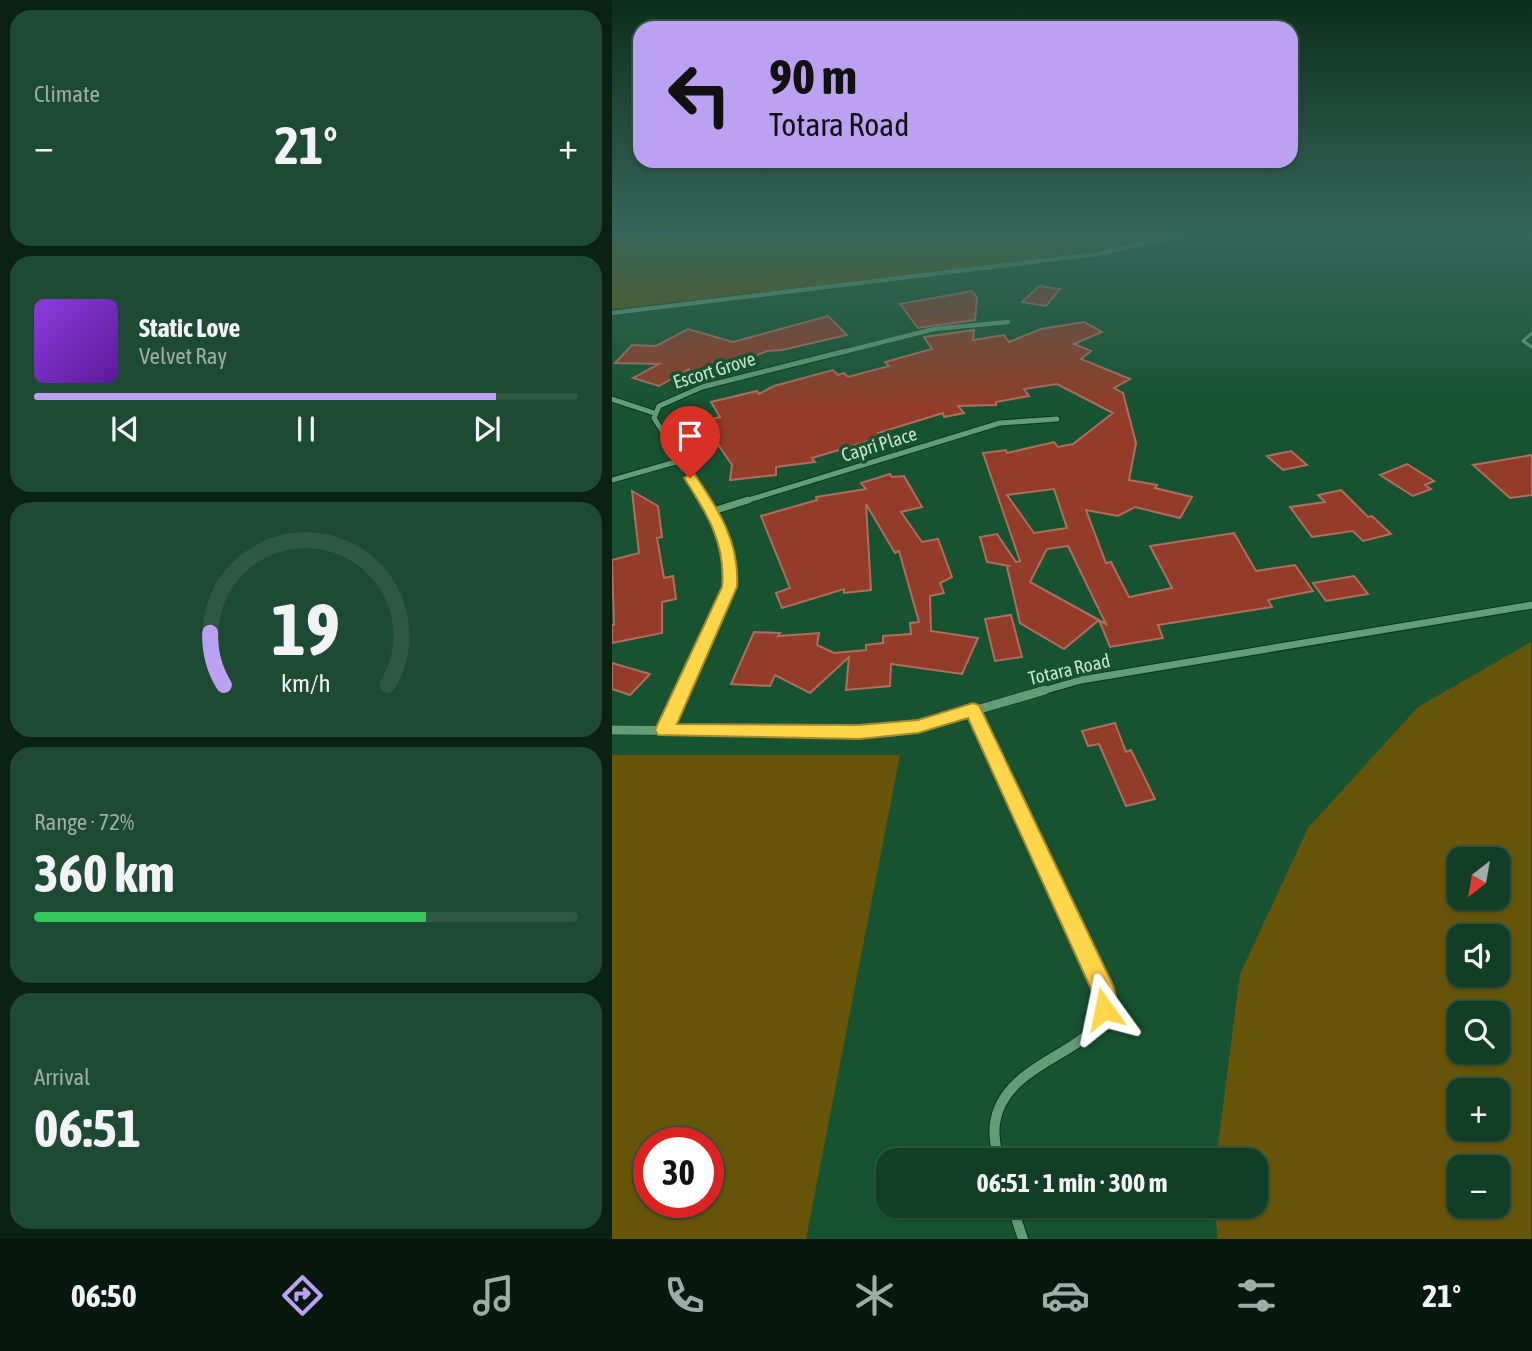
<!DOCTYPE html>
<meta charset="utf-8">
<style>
:root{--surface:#113e25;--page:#1e4932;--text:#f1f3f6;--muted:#9caea7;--line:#305742;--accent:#bca0f2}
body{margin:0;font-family:"Asap Condensed",sans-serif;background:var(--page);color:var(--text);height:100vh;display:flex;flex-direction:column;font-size:26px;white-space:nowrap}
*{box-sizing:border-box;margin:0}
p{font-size:23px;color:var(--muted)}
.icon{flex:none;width:38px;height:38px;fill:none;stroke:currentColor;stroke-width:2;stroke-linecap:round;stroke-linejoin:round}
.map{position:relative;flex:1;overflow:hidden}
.side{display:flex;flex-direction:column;gap:10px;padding:10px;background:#092214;width:612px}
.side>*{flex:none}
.top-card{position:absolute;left:21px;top:21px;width:665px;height:147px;border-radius:21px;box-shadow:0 2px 5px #0004,0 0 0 2px var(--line);background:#bca0f2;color:#111;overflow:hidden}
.needle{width:46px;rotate:211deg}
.controls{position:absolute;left:835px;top:847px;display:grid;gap:14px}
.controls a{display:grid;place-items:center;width:63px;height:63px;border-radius:14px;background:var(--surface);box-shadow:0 2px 5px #0004,0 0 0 2px var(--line);font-size:35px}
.speed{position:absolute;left:21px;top:1127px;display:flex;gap:14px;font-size:35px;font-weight:700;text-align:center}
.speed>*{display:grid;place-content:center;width:91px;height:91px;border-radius:50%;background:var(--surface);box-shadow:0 2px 5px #0004,0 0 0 2px var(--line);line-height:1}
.speed .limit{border:10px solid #d22;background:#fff;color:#111}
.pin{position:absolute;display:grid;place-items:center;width:60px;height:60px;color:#fff;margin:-72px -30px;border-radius:50% 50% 50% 0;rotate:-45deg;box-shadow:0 0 7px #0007}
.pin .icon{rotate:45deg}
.me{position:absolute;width:77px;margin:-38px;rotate:348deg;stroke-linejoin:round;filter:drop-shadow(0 0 5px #0008)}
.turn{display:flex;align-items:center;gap:24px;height:147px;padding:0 21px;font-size:32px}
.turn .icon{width:91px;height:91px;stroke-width:2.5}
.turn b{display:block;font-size:49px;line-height:60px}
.big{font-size:52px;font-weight:700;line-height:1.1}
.side .tile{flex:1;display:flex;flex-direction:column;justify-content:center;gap:10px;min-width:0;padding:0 24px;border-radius:21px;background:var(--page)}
.side .dial{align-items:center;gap:0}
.dial svg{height:182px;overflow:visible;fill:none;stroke:var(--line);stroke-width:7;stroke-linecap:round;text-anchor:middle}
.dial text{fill:var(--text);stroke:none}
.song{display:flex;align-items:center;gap:21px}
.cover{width:84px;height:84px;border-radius:10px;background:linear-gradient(135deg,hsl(270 70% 55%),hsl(270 70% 35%))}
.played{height:7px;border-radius:4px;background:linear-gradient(90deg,var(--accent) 85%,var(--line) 85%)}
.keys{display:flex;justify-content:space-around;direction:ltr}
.heat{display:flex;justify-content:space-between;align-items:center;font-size:38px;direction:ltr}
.charge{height:10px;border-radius:5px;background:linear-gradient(90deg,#34c759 72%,var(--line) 0)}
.trip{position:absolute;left:264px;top:1148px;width:392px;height:70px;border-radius:21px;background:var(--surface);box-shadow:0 2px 5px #0004,0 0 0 2px var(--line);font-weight:700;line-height:70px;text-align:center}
.dock{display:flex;height:112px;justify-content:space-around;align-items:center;background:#07190f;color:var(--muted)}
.dock .icon{width:49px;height:49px}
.dock .selected{color:var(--accent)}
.dock b{font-size:32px;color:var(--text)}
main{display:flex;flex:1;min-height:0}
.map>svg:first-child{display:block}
.green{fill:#665409;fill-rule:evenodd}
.building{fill:#933c29;stroke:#ad6e5f;stroke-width:2;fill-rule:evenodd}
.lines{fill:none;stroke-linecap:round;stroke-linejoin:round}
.service-casing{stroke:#07361c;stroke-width:4.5}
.minor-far4-casing{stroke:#07361c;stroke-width:5}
.minor-far3-casing{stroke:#07361c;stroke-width:7}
.minor-far2-casing{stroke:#07361c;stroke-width:9}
.minor-far1-casing{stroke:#07361c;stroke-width:10}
.minor-casing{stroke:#07361c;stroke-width:12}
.path{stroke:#749f84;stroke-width:2;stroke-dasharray:4.5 2;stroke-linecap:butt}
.service{stroke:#639d76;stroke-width:3.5}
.minor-far4{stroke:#639d76;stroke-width:4.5}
.minor-far3{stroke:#639d76;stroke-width:5}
.minor-far2{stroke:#639d76;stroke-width:7}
.minor-far1{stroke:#639d76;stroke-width:9}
.minor{stroke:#639d76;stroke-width:10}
.route{fill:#ffd54a;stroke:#a68a30;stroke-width:2}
.labels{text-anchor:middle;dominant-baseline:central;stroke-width:7;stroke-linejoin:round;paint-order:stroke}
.street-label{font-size:19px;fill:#c6e3ce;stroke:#175331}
</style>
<main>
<section class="side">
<div class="tile"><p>Climate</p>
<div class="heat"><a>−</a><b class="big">21°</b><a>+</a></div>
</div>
<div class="tile">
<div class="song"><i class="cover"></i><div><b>Static Love</b><p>Velvet Ray</p></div></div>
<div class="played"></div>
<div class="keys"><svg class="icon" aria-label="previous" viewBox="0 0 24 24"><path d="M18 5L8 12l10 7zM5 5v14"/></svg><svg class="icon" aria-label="pause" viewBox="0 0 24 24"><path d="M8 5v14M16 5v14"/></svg><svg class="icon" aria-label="next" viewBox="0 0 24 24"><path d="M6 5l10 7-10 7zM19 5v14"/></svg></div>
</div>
<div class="tile dial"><svg viewBox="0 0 100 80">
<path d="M14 69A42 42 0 1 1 86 69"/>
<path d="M14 69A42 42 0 0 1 8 46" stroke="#bca0f2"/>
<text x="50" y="56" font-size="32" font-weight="700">19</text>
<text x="50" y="72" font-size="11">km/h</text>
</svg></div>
<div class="tile"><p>Range · 72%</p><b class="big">360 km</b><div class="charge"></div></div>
<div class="tile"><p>Arrival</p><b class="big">06:51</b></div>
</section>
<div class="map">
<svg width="920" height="1239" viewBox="0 0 920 1239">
<rect width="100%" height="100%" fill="#175331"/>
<path class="green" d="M0 234H557L482 251 336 271 0 309Z
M919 642V1239H606L602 1206H644V1160H604L628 974 696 828 806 707ZM886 859V898H847V859ZM886 936V975H847V936ZM886 1013V1052H847V1013ZM886 1090V1129H847V1090ZM847 1167H886V1206H847Z
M0 755H288L194 1239H0ZM37 1143H96V1202H37Z"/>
<path class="building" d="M427 286 448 289 434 306 410 302Z
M360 291 365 298 363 320 306 328 288 304Z
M216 316 235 335 170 350 155 351 134 360 79 372 77 369 47 386 21 378 47 364 3 363 20 345 44 346 76 329 121 342Z
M472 322 490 332 462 344 479 351 469 359 518 379 502 388 511 393 524 443 517 480 545 485 543 488 580 497 568 518 523 507 506 516 474 510 494 563 499 562 517 597 560 588 538 546 622 533 644 571 683 565 701 591 656 600 660 607 546 625 551 638 498 647 487 620 452 649 408 623 395 567 397 566 375 562 368 537 385 534 404 562 408 561 371 453 394 450 395 453 442 442 446 447 461 444 501 413 445 384 412 389 417 396 384 402V405L346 406 352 413 332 417 331 413 266 433 270 437 200 458 203 462 164 467V475L118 480 120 465 90 421 108 417 99 402 145 391 147 394 162 386 221 370 226 375 232 373 236 377 277 366 273 362 320 349 312 337 362 330 361 340 392 335 397 342 429 329ZM442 489 455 528 422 533 395 495ZM456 546 494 624 418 582 435 549Z
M679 451 695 465 671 470 655 456Z
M920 455V495L898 498 861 465Z
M795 464 822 481 813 485 819 489 801 496 768 475Z
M278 474 280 477 292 476 310 507 289 512 310 542 326 539 340 577 328 583 332 593 318 596 319 631 366 638 350 674 279 664 278 686 234 690 237 657 198 693 163 675 158 686 119 684 142 632 168 633 166 636 207 633 205 645 222 653 254 650V645L271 643V636L299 634 298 623 307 622 287 551 283 553 254 504 259 590 232 593V589L170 608 164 593 178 588 149 516 205 500 204 497 254 489 249 483Z
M729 490 756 517 760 516 779 534 751 541 741 531 700 537 678 507 713 502 706 495Z
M20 491 46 506 50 537 45 538 52 578 61 576 64 599 50 602V633L0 643V625H2L0 560 27 553Z
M742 576 756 594 714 601 701 583Z
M399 615 410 657 383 661 373 619Z
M0 663 38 674 18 695 0 689Z
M503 723 514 752 519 750 543 799 514 806 487 744 476 746 470 731Z"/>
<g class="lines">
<g class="service-casing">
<path id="service" d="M920 333 911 341 920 347"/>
</g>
<g class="minor-far4-casing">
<path id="minor-far4" d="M0 313 485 254 572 234
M227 353 322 329 396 322"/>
</g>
<g class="minor-far3-casing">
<path id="minor-far3" d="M0 399 42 413
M0 480 67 461
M95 502 42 418 47 406 90 387 234 351
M130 502 388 423 445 419"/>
</g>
<g class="minor-far2-casing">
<path id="minor-far2" d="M101 511 136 500
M69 692C84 659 119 601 119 566 119 550 103 514 94 500
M427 692 469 680 920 605"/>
</g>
<g class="minor-far1-casing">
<path id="minor-far1" d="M361 710 465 933
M0 730 247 732 306 727 433 690
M52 730 70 690"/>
</g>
<g class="minor-casing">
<path id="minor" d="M386 1160C384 1148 381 1135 383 1123 393 1053 508 1053 492 990 487 971 473 950 464 932
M400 1206 411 1239"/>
</g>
<path class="path" d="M0 236 95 234"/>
<use href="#service" class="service"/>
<use href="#minor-far4" class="minor-far4"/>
<use href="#minor-far3" class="minor-far3"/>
<use href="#minor-far2" class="minor-far2"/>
<use href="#minor-far1" class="minor-far1"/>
<use href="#minor" class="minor"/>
</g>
<linearGradient id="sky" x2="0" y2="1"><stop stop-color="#0d2e1b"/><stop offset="0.57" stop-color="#36665a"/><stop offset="1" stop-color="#36665a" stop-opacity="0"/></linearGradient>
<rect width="920" height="408" fill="url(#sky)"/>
<path class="route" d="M78 474 83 475C107 510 128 543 125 587L65 724 247 725 306 720 361 703 367 705 500 983C505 994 505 1006 500 1017L492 1021 484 1017 480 1009V991L356 718 306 733 247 739 46 735 43 730 110 587C114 544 95 513 72 478Z"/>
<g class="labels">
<g class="street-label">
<text transform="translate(102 370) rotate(-17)">Escort Grove</text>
<text transform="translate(267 444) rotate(-17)">Capri Place</text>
<text transform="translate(457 669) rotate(-13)">Totara Road</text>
</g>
</g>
</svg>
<div class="controls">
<a><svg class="needle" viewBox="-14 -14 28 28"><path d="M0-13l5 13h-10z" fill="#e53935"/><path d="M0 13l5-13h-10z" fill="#9caea7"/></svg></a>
<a><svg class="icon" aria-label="sound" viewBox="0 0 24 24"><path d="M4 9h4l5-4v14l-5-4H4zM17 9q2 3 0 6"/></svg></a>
<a><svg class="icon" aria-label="search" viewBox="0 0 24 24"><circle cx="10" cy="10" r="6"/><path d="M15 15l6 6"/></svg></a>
<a>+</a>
<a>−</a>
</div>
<div class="speed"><div class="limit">30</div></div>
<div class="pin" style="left:78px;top:478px;background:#d93025"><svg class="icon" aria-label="arrive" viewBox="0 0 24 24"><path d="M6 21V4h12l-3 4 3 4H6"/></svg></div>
<svg class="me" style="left:492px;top:1009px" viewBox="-20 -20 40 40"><path d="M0-17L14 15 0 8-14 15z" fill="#ffd54a" stroke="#fff" stroke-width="4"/></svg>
<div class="trip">06:51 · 1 min · 300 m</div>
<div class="top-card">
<div class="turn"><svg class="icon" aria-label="left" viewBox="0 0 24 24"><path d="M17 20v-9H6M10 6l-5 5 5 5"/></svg><div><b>90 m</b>Totara Road</div></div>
</div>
</div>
</main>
<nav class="dock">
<b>06:50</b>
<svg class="icon selected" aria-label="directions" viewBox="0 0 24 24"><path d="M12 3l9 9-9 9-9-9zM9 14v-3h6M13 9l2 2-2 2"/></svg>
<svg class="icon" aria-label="music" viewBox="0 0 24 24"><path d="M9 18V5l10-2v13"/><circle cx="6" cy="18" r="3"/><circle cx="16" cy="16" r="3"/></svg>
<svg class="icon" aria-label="phone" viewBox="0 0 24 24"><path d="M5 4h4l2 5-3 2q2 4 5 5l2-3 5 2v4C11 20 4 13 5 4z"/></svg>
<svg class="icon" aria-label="climate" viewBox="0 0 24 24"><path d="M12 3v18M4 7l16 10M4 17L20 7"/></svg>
<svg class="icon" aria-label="car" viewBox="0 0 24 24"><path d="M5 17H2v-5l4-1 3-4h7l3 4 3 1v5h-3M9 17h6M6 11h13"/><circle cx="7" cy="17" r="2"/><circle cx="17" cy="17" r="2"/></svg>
<svg class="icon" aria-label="filters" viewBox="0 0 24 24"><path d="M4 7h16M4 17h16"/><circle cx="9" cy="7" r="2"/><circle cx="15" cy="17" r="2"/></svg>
<b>21°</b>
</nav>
